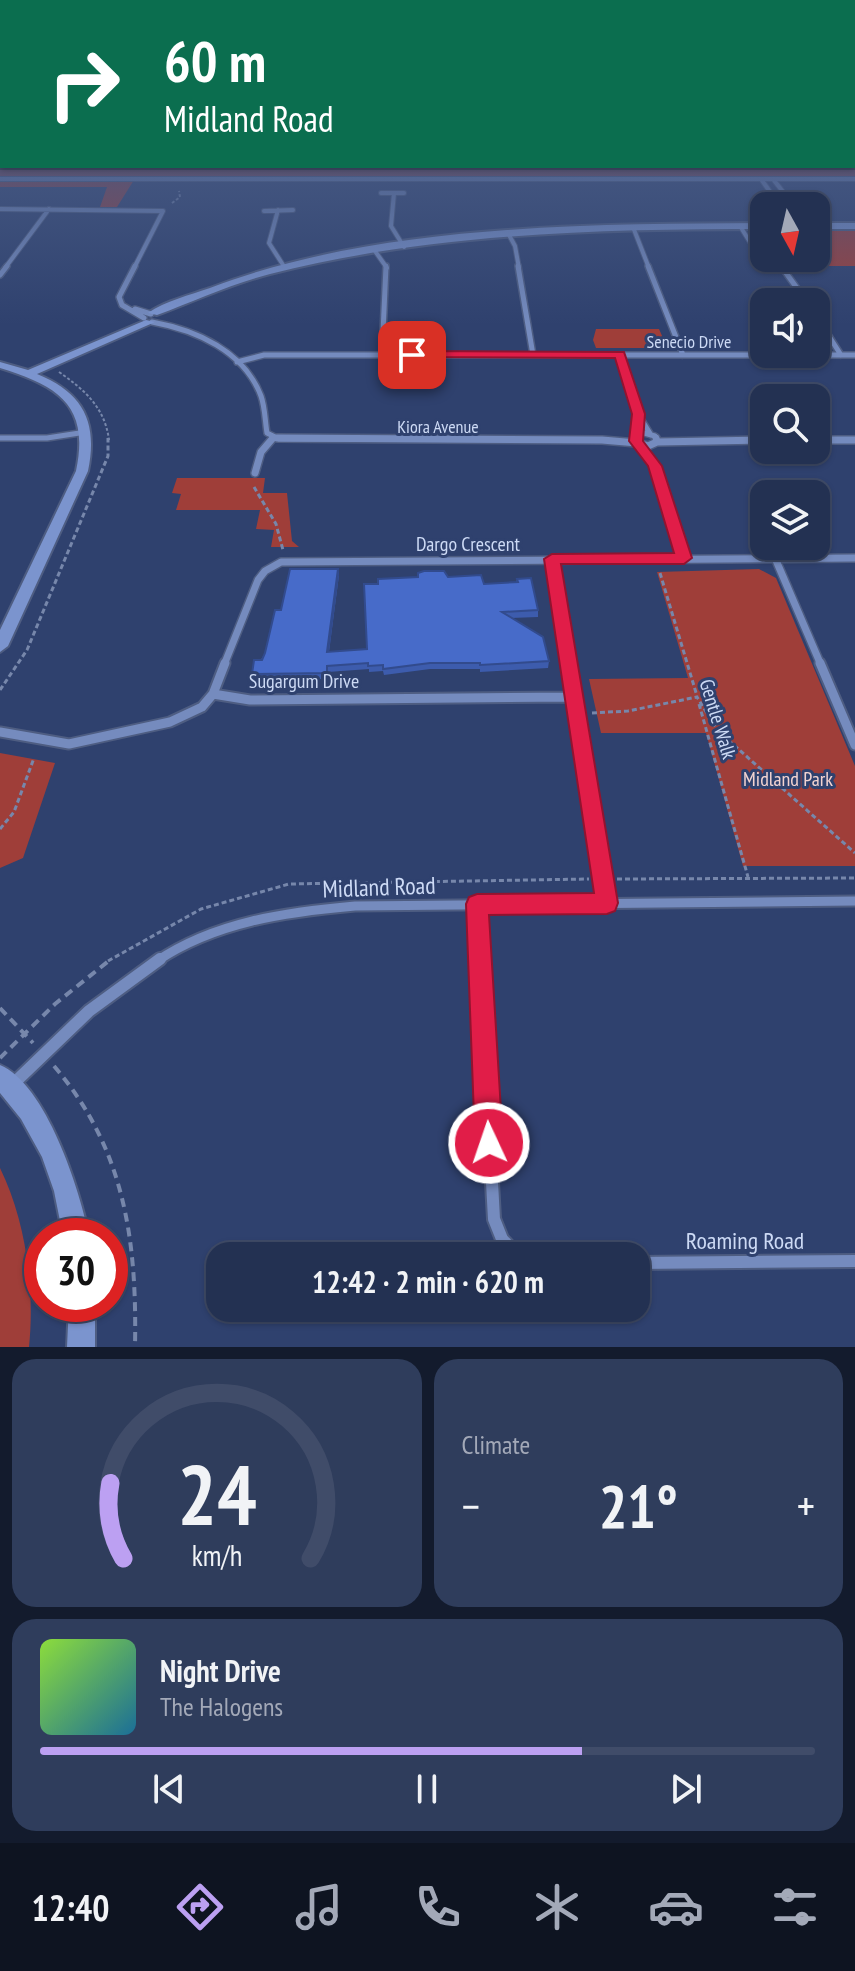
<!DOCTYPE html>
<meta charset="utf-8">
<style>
:root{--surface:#233152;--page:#2f3d5c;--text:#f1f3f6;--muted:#a3a9b8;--line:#404c69;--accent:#bca0f2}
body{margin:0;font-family:"PT Sans Narrow",sans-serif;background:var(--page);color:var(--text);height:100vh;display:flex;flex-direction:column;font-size:30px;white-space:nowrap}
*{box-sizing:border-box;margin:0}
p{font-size:26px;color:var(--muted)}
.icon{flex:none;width:44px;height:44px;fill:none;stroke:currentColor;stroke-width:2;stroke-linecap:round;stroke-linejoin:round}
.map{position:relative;height:1347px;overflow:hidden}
.sheet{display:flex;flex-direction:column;gap:12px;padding:12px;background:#131b2d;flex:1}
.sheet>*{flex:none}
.top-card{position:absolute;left:0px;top:0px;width:856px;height:168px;box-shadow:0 2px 6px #0004,0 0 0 2px var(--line);background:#0b6e4f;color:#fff;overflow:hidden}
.needle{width:52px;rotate:172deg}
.tools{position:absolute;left:750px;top:192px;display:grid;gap:16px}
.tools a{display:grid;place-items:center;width:80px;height:80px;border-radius:16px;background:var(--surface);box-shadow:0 2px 6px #0004,0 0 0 2px var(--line);font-size:40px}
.speed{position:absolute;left:24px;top:1218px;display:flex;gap:16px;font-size:40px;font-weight:700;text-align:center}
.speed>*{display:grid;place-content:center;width:104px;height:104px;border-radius:50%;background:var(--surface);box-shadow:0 2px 6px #0004,0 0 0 2px var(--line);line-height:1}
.speed .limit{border:12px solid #d22;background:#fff;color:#111}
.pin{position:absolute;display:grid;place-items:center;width:68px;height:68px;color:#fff;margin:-34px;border-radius:16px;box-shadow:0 4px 12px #0006}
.me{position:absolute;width:88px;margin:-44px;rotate:357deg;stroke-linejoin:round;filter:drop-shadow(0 0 6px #0008)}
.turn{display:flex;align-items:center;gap:28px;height:168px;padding:0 32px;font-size:36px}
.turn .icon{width:104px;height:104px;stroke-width:2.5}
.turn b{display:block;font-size:56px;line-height:68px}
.big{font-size:60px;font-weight:600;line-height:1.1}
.sheet .tile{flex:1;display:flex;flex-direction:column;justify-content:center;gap:12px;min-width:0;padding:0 28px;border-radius:24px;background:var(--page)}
.sheet .dial{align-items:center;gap:0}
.dial svg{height:208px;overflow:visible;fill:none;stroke:var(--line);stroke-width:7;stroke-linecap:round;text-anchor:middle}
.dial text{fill:var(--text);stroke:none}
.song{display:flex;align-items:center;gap:24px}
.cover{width:96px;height:96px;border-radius:12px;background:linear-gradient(135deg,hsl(90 70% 55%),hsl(200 70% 35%))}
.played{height:8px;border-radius:4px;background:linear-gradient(90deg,var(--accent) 70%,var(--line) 70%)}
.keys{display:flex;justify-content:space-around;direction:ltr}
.heat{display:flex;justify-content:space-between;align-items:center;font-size:44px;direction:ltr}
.sheet .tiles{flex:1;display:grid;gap:12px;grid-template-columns:1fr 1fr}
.tile:last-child{grid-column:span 2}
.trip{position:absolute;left:206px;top:1242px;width:444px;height:80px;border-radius:24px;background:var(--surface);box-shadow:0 2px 6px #0004,0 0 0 2px var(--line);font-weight:600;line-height:80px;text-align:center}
.tab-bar{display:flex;height:128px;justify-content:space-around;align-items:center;background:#0e1421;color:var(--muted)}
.tab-bar .icon{width:56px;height:56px}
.tab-bar .on{color:var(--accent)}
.tab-bar b{font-size:36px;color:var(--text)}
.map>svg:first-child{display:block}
.green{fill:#9f3e39}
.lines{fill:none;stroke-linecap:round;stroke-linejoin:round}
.street-far4-casing{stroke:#4e5d82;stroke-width:6}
.street-far3-casing{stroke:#4e5d82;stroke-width:8}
.street-far2-casing{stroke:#4e5d82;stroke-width:10}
.street-far1-casing{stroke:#4e5d82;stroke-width:13}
.street-casing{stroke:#4e5d82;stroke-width:16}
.secondary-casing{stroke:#4e5d82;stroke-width:4}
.path-far2{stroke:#7787ab;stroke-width:2;stroke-dasharray:3 2;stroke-linecap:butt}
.path-far1{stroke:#7787ab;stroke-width:3;stroke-dasharray:5 3;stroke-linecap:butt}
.path{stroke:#7787ab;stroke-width:4;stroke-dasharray:9 6;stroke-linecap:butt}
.street-far4{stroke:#758bbe;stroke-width:4}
.street-far3{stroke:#758bbe;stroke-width:5}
.street-far2{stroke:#758bbe;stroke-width:7}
.street-far1{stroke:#758bbe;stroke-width:9}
.street{stroke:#758bbe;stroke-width:12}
.secondary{fill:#7b94ce;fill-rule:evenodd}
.wall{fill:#3d5cad}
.shaded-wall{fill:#324b8d}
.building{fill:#476bc9;stroke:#324b8d;stroke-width:2}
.route{fill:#e11d48;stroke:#92132f;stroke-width:2}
.labels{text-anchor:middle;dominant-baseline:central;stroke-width:6;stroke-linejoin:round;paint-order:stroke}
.far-street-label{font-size:18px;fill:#cddaf5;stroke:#2f416e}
.street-label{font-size:20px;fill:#cddaf5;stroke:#2f416e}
.park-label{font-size:20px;fill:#f3d3d0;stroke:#2f416e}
.near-street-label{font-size:24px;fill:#cddaf5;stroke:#2f416e}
</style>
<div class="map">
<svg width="855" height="1347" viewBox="0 0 855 1347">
<rect width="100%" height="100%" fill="#2f416e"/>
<path class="green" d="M0 136 2 166H854L855 136V177H0Z
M0 180H134L117 207H100L107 187H0Z
M816 229H855V266H791L784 258H816Z
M596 329H659L666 345 661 348H596L593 340Z
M177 478H265L263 493H287L292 541 299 547H271L274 530 256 529 260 510H176L181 494 172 493Z
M759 569 776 578 855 766V866H743L706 733H601L589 679 688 678 657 572Z
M0 753 55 763 23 858 0 868Z
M0 1168C26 1221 35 1289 29 1347H0Z"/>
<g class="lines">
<g class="street-far4-casing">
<path id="street-far4" d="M0 179H855
M761 179 780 206
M773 179 794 206
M381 193H404
M394 193 391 226 404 247
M0 209 163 211 134 268
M278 210 269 243 285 268
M264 211 293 210
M740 226 750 242 764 251
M633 227 649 268
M509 235 515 246 519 268
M375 251 387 268
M775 258 782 268
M5 268 49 209"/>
</g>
<g class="street-far3-casing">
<path id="street-far3" d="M135 266 119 297 122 305 144 318
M518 266 533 355
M648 266 683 355
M781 266 807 302
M0 275 7 266
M135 309 151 314
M816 316 841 355
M152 322C196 330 244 351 261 396 265 407 265 421 267 433L279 439 602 440
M382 355 386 266
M620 355 638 414 651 435
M237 362 264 355H855
M0 438H47L86 432
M271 440 274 437
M637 440 636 437 644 433 655 436 656 440
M816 440H855"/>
</g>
<g class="street-far2-casing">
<path id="street-far2" d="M277 438 602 440 637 443
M636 438 637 443 648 446 657 442 656 438
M816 440H855
M657 442 764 440
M640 444 655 466 684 558
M255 473 261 452 273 438
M775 558 821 665
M552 559 569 665
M224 665 258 580 265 571 281 562 855 558"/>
</g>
<g class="street-far1-casing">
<path id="street-far1" d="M569 663 607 903
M820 663 855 745
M213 694 225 663
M0 732 69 744 170 722 202 707 213 694 250 700 573 697
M477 904 480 961
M157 961C215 922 286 912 355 906L855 901"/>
</g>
<g class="street-casing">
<path id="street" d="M480 959 494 1219 502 1239 518 1256
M11 1086 89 1011 160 959
M636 1263 855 1261"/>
</g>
<g class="secondary-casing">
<path id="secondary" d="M764 223V229C598 229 432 233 270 274 231 284 194 301 157 315L148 313C165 301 190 295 210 288 376 224 588 224 764 223Z
M816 223H855V229H816Z
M146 320 155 322 37 374C84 393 98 423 88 471L8 646 0 652V630L76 471C90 405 58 386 0 368V362L28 370Z
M0 1065C46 1084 80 1190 89 1236H63L54 1191 42 1157 21 1119 0 1093Z
M69 1304H95V1347H67Z"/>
</g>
<path class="path-far2" d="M172 203 180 197 179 191
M59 372C85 390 105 408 109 440"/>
<path class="path-far1" d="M254 487 276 524 283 550
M660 573 697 696
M0 690 27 650 108 456V438
M699 704 748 877
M592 713 628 711 697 697 718 731 855 853
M0 829 14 812 34 758
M617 879 855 878
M108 961 201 909 289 884 589 879"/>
<path class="path" d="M0 1008 33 1043
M0 1058 55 1004 111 959
M54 1066C125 1149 137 1241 135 1347"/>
<use href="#street-far4" class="street-far4"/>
<use href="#street-far3" class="street-far3"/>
<use href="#street-far2" class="street-far2"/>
<use href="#street-far1" class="street-far1"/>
<use href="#street" class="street"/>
<use href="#secondary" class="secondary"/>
</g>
<path class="wall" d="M338 569 339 575 329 652 367 649 378 584 448 577 484 584 516 582 517 579 538 610V617L511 618 549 661 548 668 480 672V669H430L384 675 383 671 369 672V669L328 672V679L254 680 252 674 265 653 281 610Z"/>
<path class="shaded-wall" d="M338 569 339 575 328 659 327 652Z"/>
<path class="building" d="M290 569H338L327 652 367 649 364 584H378V579L418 577V573L424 571H444L448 577 481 575 484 584 518 582 517 579 531 578 538 610 502 612 543 637 549 661 480 665V663H430L383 669V665L368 666V663L327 666V673L252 674 254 660H262L265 653 275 610H281Z"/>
<linearGradient id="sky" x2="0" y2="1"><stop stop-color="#1a243c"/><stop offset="0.42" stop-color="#475a84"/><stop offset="1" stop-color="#475a84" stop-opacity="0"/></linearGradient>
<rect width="855" height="325" fill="url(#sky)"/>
<path class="route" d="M412 351 624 352 645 414 643 441 662 466 692 558 684 564H561L618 903 615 911 607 914 489 915 503 1143 499 1153 489 1157 479 1153 475 1143 466 904 469 897 477 894 594 893 544 559 552 554 674 553 648 466 629 441 632 414 615 358 408 357V352Z"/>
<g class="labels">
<g class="far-street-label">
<text x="689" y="341">Senecio Drive</text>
<text x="438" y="426">Kiora Avenue</text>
</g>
<g class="street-label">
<text x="468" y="544">Dargo Crescent</text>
<text x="304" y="681">Sugargum Drive</text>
<text transform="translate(718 719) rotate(73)">Gentle Walk</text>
</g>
<g class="park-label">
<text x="788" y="779">Midland Park</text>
</g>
<g class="near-street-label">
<text transform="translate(379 887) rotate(-2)">Midland Road</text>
<text x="745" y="1240">Roaming Road</text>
</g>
</g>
</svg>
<div class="tools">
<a><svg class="needle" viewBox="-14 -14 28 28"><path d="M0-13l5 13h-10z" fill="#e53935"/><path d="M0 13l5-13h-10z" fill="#a3a9b8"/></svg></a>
<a><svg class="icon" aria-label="sound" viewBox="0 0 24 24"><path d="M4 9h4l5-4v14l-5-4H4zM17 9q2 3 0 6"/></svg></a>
<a><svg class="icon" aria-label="search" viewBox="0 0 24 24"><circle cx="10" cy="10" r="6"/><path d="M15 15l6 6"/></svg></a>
<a><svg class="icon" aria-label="layers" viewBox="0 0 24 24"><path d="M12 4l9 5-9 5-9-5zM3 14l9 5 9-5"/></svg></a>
</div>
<div class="speed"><div class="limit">30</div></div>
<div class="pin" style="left:412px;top:355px;background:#d93025"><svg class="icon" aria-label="arrive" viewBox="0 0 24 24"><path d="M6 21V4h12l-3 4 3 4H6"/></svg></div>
<svg class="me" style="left:489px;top:1143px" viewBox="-20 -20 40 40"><circle r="17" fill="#e11d48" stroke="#fff" stroke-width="3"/><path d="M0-11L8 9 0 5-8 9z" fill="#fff"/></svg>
<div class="trip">12:42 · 2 min · 620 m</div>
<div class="top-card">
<div class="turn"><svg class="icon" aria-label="right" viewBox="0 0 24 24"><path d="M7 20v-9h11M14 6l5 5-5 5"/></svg><div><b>60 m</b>Midland Road</div></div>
</div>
</div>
<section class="sheet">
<div class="tiles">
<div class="tile dial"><svg viewBox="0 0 100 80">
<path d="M14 69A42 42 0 1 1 86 69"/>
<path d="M14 69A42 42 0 0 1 9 40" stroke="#bca0f2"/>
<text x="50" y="56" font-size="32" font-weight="700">24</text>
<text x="50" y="72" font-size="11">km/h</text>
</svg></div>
<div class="tile"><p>Climate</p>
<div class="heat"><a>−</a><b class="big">21°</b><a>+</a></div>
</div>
<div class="tile">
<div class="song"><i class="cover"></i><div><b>Night Drive</b><p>The Halogens</p></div></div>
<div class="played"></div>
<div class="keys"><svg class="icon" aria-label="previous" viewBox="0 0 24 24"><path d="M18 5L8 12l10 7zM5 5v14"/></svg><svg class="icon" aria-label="pause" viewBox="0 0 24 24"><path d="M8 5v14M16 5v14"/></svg><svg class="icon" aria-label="next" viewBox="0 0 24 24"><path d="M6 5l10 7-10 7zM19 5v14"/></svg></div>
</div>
</div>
</section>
<nav class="tab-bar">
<b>12:40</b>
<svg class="icon on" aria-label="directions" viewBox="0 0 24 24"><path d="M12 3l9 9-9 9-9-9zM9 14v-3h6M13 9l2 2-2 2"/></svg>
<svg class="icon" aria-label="music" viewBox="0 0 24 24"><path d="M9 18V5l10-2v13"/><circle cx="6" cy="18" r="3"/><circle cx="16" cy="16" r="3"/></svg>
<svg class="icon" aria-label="phone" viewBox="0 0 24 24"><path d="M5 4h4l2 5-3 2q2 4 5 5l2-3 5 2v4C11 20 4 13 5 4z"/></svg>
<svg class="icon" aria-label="climate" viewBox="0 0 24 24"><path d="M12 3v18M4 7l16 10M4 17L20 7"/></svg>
<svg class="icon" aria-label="car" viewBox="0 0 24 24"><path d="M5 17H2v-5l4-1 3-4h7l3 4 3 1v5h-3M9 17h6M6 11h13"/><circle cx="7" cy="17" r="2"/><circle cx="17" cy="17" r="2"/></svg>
<svg class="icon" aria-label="filters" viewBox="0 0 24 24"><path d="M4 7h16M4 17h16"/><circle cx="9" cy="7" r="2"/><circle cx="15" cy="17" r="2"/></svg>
</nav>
